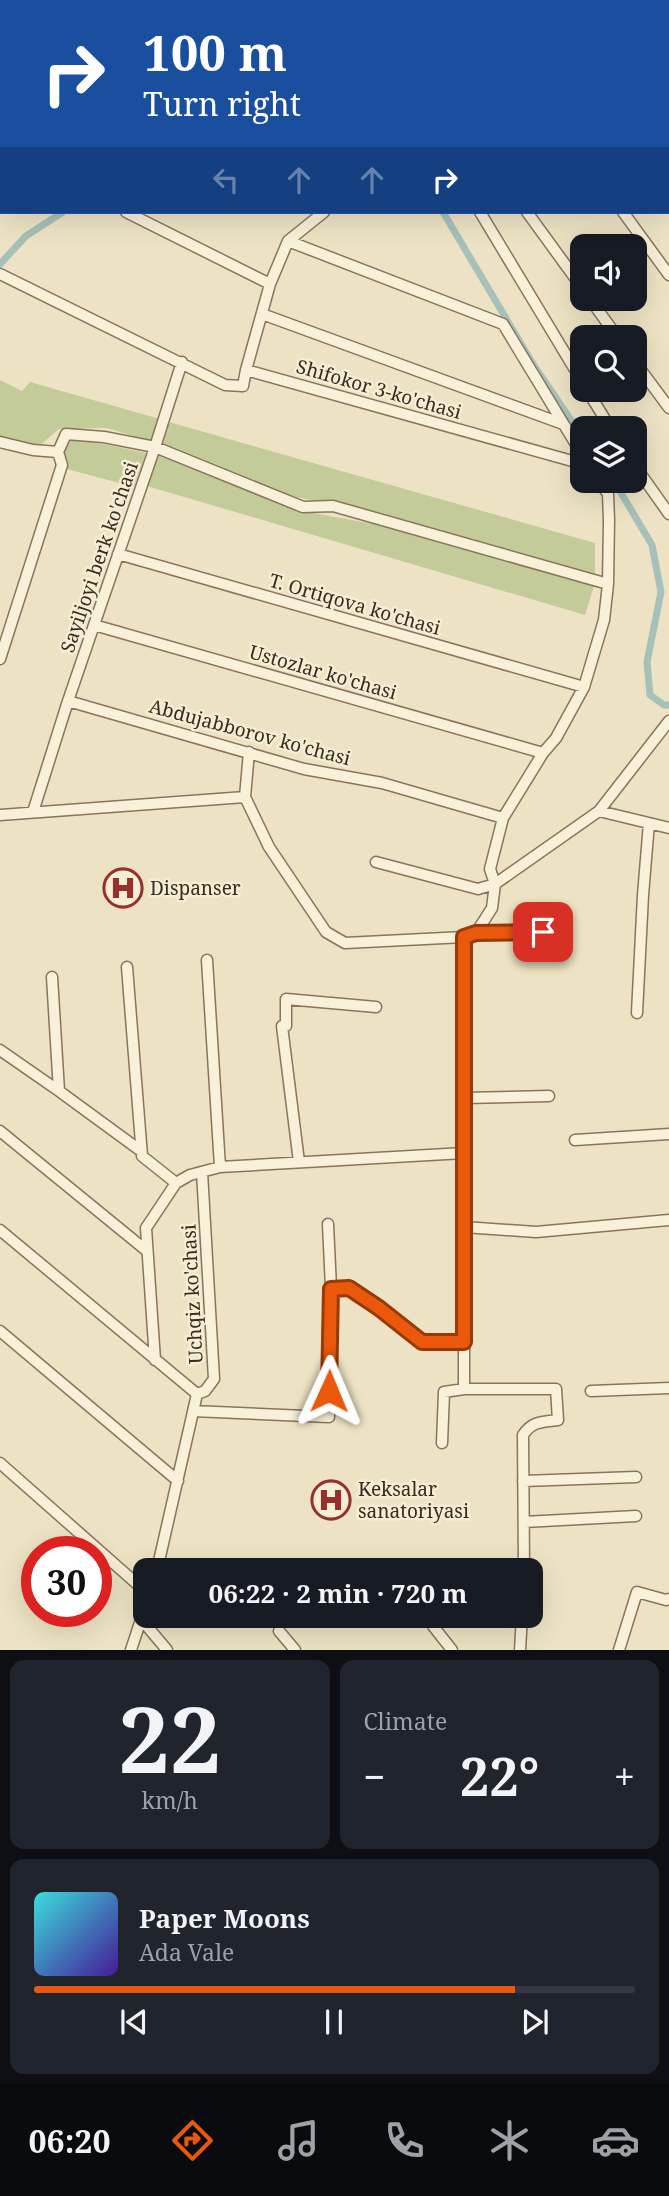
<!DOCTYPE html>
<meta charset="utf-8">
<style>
:root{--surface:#171b24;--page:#20242c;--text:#f1f3f6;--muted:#9ea1a6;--line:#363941;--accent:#ea580c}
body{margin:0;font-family:"Noto Serif",serif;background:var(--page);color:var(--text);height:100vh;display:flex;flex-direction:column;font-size:26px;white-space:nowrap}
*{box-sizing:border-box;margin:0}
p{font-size:23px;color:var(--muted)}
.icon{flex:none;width:38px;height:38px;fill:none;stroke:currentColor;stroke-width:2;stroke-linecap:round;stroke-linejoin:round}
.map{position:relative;height:1650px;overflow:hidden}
.drawer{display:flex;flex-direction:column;gap:10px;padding:10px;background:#0d0f14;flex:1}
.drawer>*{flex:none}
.hud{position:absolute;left:0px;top:0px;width:670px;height:214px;box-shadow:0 7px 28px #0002;background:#1a4fa0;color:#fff;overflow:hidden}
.fabs{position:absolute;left:570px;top:234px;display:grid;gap:14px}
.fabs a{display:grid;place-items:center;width:77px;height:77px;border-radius:14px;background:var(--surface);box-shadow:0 7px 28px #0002;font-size:35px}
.speed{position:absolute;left:21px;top:1536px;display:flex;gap:14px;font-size:35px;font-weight:700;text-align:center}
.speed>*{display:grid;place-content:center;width:91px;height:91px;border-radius:50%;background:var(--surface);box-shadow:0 7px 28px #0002;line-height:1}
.speed .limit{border:10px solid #d22;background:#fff;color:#111}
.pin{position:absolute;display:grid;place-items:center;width:60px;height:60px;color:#fff;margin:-30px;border-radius:14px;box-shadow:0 4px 10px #0006}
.me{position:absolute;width:77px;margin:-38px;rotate:1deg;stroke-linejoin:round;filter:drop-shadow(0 0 5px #0008)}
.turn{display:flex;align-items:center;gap:24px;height:147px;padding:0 28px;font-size:32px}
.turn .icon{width:91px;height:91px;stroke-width:2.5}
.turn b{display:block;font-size:49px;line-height:60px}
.lanes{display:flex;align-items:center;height:66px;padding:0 28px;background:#0003;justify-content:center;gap:35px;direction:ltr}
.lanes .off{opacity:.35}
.big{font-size:52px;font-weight:700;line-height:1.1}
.drawer .widget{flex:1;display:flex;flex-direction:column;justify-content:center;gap:10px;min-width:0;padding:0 24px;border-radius:14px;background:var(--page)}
.drawer .dial{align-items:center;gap:0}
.dial b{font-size:91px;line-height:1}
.song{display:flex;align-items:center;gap:21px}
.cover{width:84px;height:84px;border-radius:10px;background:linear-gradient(135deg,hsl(180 70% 55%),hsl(260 70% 35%))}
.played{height:7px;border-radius:4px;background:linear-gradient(90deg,var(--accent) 80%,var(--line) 80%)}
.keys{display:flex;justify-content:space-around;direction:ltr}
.heat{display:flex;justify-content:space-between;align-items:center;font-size:38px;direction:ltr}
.drawer .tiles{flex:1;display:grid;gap:10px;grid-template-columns:1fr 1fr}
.widget:last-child{grid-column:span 2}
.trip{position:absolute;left:133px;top:1558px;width:410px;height:70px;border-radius:14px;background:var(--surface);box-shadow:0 7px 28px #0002;font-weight:700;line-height:70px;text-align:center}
.tab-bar{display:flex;height:112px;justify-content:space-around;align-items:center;background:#090b0e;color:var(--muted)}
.tab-bar .icon{width:49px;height:49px}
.tab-bar .selected{color:var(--accent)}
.tab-bar b{font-size:32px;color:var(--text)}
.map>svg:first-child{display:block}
.green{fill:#c3cb99}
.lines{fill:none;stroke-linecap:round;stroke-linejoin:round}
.canal{stroke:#a6c0ba;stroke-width:7}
.minor-casing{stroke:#88755b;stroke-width:13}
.minor{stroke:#f8f0d8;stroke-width:10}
.route-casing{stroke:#983908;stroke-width:18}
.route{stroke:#ea580c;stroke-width:12}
.labels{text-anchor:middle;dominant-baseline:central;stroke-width:5;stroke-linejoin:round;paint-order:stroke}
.street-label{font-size:19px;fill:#382c1f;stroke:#f5edd4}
.poi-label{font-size:19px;fill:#382c1f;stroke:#f5edd4;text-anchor:start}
</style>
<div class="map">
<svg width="669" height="1650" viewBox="0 0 669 1650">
<rect width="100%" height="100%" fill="#ede3c4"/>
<path class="green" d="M0 380 22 391 30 382 160 419 153 442 107 428 59 429 37 448 0 438Z
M169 422 595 543V576L335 501C281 504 212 465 162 443Z
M69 437 146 453 134 487 67 469 62 457Z
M158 453 234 482 297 510 374 524 478 550 594 586 585 615 147 486Z"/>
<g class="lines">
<path class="canal" d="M223 0V2
M410 0 411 2
M443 212 533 364 583 438
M0 264 26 236 63 212
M614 481 652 545 661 592 647 662 650 695 664 705H669"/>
<g class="minor-casing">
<path id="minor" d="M337 0 338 2
M466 0 468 2
M566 0 568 2
M33 2 35 0
M0 22 2 21
M0 51 2 53
M668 62 669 61
M668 140 669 141
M0 148 2 149
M126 212 270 284
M480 212 583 383
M527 212 583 289
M623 212 669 275
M288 241 503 324 583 456
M0 274 225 385 243 386 246 370 583 464
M590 299 618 338
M262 314 563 424
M635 362 669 408
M246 370 270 284 288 241 324 212
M587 390 611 429
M0 442 33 450 58 452 66 434 104 437 155 447 182 362
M635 466 669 514
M118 554 584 687
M94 625 543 753
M0 659 62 465 58 452
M68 701 304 769 382 783 503 818
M249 752 245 797 269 847 326 932 345 943 464 937 476 933 492 908 495 884 490 869 503 818 543 753 556 738 584 687 604 620 608 584 609 520 608 494 599 481
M599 811 669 828
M33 812 68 701 155 447 303 507 333 506 608 584
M0 815 245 797
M376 862 478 889 495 884 599 811 669 721
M476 933 543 932
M464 937V1389H556L558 1420C542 1422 532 1421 523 1435L524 1570
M207 960 220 1167
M127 967 142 1156 176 1183 146 1228 155 1360
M52 977 59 1091 141 1151
M637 1013 643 895 649 823
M0 1050 59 1091
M464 1098 549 1096
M0 1131 147 1251
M575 1140 669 1134
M299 1162 282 1026H286V999L376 1007
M176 1183 190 1175 220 1167 464 1153
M464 1227 536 1232 669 1220
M0 1230 197 1394
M331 1288H349L379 1308 422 1342H465
M0 1331 178 1481
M591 1391 669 1388
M193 1411 329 1417 331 1288 328 1224
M442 1443 444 1392 464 1389
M0 1463 145 1591
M523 1481 636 1477
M524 1522 636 1516
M157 1570 197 1394 205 1391 214 1379 202 1172
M141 1619 167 1650
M433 1626 452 1650
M279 1631 295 1650
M131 1650 145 1607
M520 1650 522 1615
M619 1650 637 1592 666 1600 669 1599"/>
</g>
<use href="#minor" class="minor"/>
</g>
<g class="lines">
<g class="route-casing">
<path id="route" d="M329 1391 331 1289 349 1288 379 1308 422 1342H464V937L476 933 543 932"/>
</g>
<use href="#route" class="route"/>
</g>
<defs>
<g id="hospital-ring" transform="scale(2.0125)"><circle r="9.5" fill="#f5edd4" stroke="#95312c" stroke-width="1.5"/><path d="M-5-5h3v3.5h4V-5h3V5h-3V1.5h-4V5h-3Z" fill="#95312c"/></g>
</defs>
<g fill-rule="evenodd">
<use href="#hospital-ring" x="123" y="888"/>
<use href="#hospital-ring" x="331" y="1500"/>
</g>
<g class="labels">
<g class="street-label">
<text transform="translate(379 389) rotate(16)">Shifokor 3-ko'chasi</text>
<text transform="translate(99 557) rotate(-71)">Sayiljoyi berk ko'chasi</text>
<text transform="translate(355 604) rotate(16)">T. Ortiqova ko'chasi</text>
<text transform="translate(323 672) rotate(16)">Ustozlar ko'chasi</text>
<text transform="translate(250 732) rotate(15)">Abdujabborov ko'chasi</text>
<text transform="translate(192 1294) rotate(-93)">Uchqiz ko'chasi</text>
</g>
<g class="poi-label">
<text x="150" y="888">Dispanser</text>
<text x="358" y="1489">Keksalar<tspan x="358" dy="22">sanatoriyasi</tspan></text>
</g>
</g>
</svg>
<div class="fabs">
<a><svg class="icon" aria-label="sound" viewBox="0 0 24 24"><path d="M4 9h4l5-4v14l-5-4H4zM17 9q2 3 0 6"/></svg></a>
<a><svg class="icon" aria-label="search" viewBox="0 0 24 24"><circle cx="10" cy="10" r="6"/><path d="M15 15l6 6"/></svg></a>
<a><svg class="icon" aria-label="layers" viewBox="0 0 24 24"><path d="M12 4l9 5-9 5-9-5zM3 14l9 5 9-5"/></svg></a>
</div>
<div class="speed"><div class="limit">30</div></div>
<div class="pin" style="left:543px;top:932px;background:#d93025"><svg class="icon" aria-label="arrive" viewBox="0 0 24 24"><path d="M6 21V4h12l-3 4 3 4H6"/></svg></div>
<svg class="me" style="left:329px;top:1391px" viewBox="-20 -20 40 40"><path d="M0-17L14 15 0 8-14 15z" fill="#ea580c" stroke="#fff" stroke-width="4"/></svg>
<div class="trip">06:22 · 2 min · 720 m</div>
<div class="hud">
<div class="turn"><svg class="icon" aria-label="right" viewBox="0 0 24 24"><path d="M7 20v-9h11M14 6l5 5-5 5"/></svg><div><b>100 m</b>Turn right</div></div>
<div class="lanes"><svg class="icon off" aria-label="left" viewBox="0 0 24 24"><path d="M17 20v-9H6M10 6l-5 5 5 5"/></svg><svg class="icon off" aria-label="ahead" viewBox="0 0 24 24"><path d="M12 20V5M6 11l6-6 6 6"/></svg><svg class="icon off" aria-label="ahead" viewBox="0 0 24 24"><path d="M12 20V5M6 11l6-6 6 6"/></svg><svg class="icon" aria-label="right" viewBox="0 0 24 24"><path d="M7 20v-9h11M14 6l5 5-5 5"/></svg></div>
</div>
</div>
<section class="drawer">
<div class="tiles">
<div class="widget dial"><b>22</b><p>km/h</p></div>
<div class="widget"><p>Climate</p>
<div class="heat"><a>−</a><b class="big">22°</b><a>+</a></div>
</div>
<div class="widget">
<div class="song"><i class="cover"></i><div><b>Paper Moons</b><p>Ada Vale</p></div></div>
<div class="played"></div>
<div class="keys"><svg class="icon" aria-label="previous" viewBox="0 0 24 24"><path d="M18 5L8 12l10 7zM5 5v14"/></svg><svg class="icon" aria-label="pause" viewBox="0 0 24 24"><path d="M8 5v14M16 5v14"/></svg><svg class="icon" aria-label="next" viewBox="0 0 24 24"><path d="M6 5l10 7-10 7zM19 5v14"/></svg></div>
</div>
</div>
</section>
<nav class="tab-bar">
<b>06:20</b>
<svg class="icon selected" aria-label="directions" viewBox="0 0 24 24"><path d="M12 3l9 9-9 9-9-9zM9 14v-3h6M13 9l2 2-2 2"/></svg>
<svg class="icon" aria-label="music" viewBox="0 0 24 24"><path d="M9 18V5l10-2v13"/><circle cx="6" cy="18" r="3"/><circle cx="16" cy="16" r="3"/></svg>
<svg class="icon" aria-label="phone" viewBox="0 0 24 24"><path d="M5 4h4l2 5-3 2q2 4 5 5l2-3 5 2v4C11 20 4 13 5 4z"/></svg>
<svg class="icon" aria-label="climate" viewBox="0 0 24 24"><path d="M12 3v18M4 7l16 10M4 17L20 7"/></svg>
<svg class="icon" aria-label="car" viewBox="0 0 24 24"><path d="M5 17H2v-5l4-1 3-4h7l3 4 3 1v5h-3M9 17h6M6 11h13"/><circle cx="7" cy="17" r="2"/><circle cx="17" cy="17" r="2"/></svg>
</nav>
